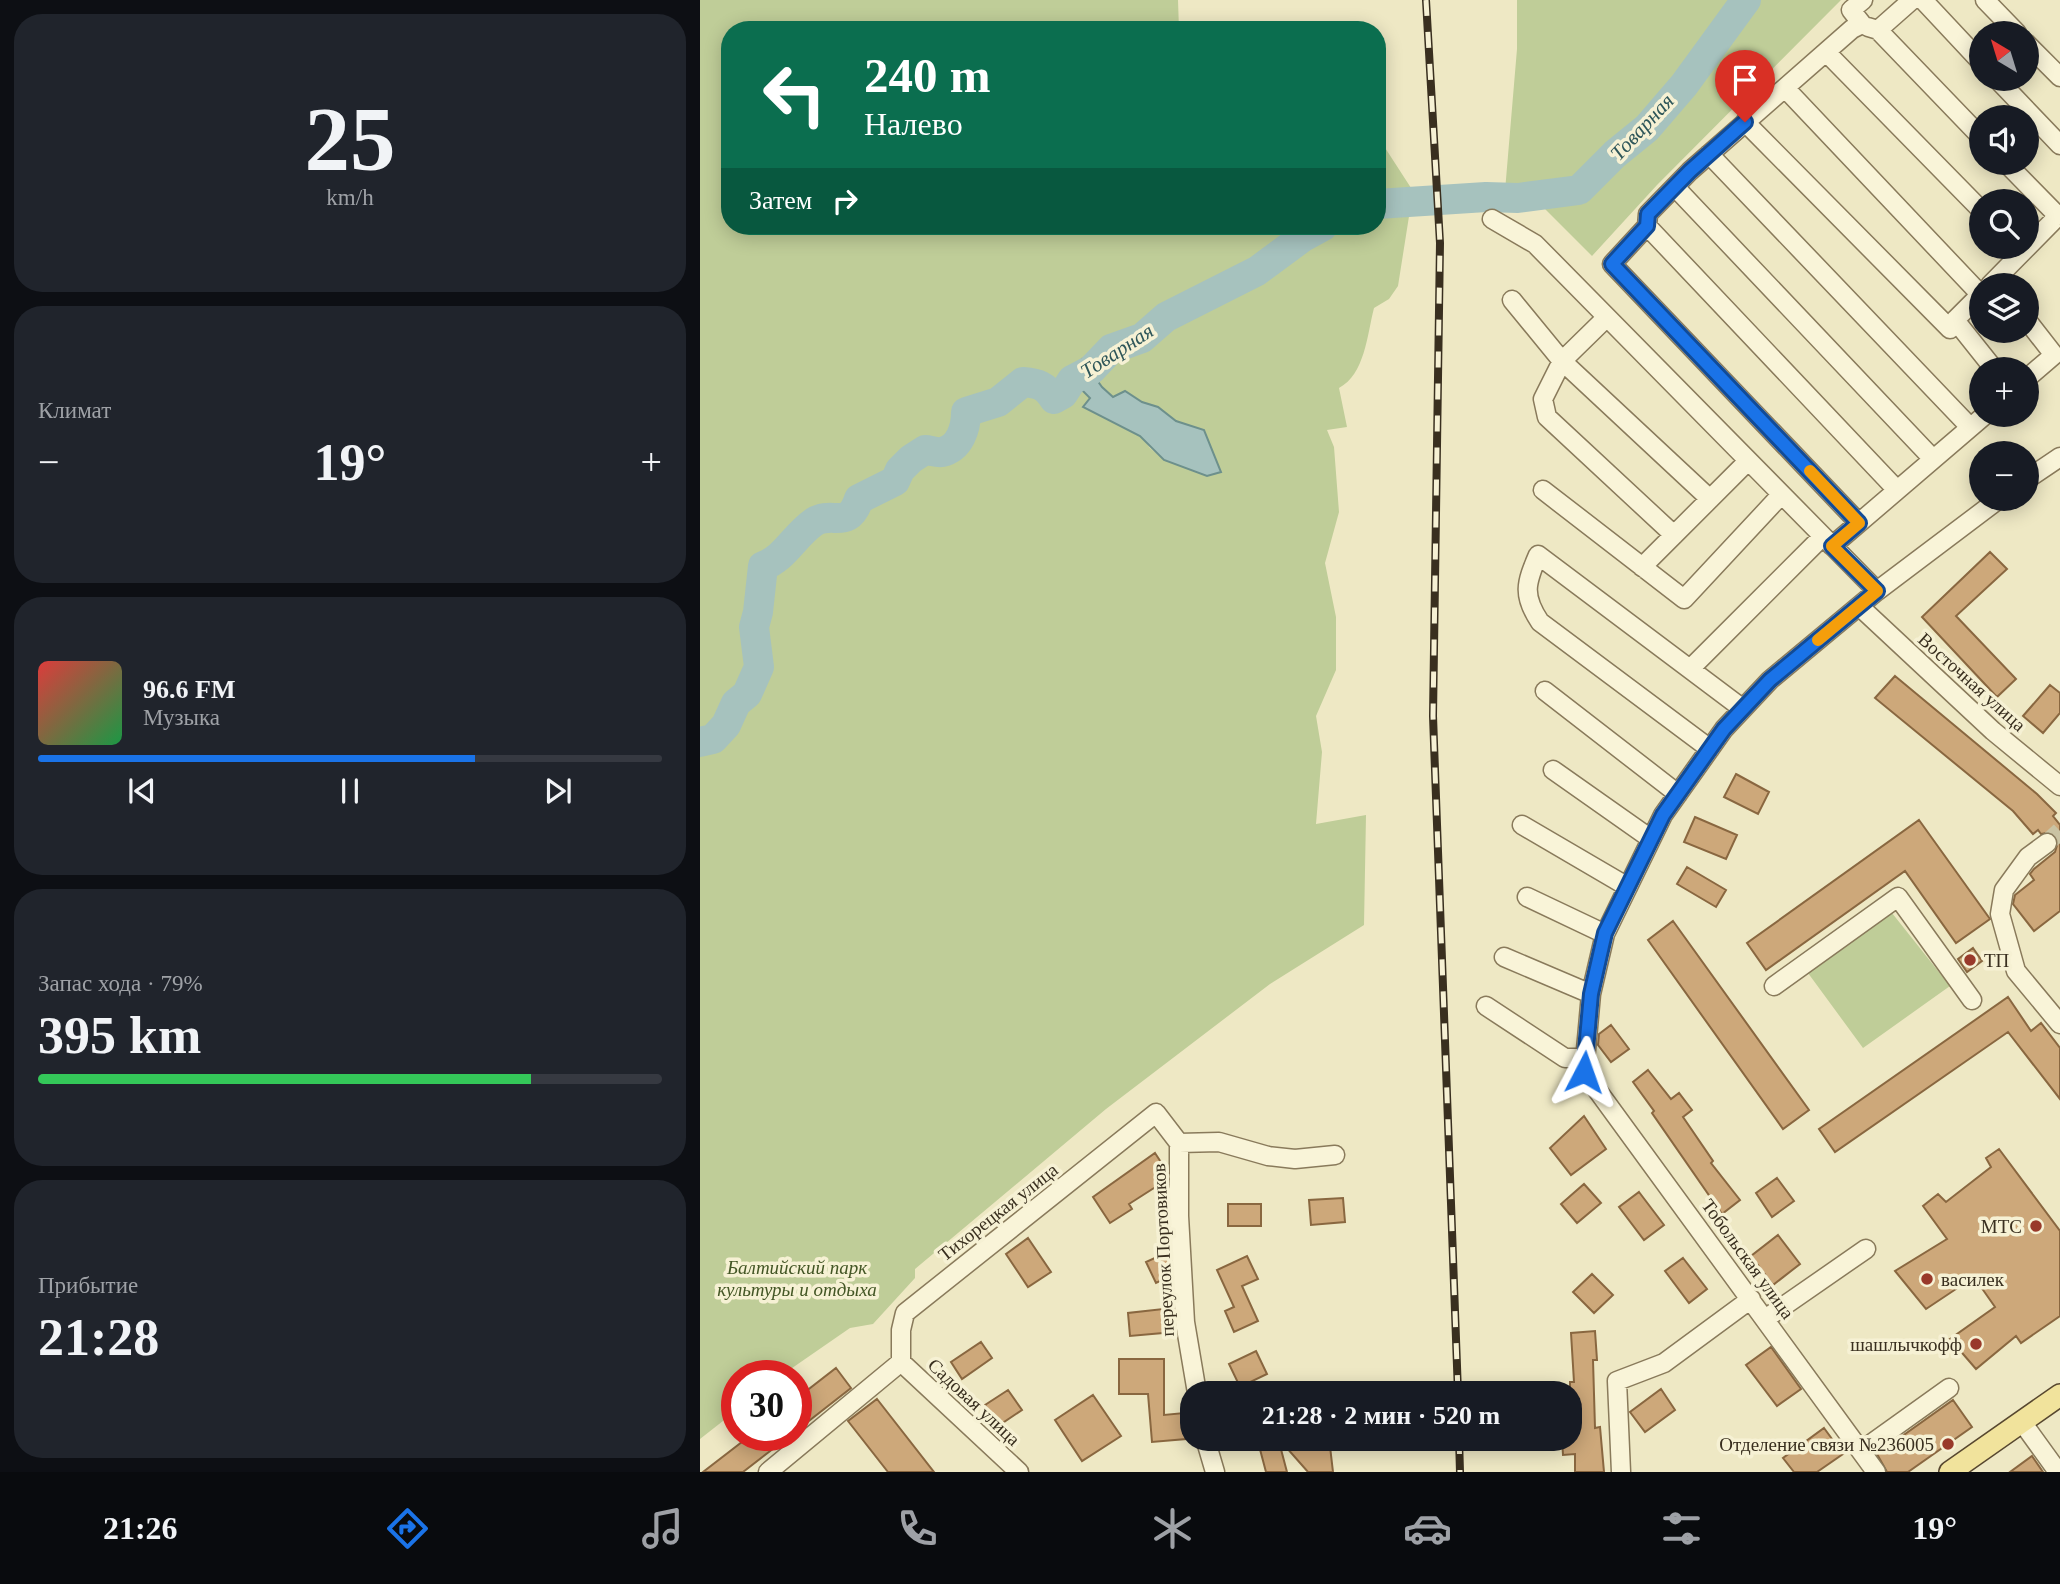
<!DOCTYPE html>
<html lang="ru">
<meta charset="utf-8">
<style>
:root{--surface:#171b24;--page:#20242c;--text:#f1f3f6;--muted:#9ea1a6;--line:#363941;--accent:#1a73e8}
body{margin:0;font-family:"Times New Roman",serif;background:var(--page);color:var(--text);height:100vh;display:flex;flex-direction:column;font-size:26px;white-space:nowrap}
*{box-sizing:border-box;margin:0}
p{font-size:23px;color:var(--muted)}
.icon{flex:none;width:38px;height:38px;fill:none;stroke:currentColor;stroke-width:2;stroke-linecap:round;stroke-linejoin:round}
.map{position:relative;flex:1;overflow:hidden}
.drawer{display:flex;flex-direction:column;gap:14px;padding:14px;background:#0d0f14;width:700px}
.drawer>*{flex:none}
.banner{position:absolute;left:21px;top:21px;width:665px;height:214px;border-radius:28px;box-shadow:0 4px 18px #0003;background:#0b6e4f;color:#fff;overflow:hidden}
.needle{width:46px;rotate:322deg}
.fabs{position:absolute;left:1269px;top:21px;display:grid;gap:14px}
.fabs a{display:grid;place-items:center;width:70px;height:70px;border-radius:50%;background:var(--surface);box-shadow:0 4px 18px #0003;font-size:35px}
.speed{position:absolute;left:21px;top:1360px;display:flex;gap:14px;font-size:35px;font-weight:700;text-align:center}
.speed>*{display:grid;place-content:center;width:91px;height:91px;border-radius:50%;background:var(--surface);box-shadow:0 4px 18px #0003;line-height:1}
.speed .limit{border:10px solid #d22;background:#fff;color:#111}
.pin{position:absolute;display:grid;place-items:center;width:60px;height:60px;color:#fff;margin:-72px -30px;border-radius:50% 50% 50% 0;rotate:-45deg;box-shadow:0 0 7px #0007}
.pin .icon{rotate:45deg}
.me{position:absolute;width:77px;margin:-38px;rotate:4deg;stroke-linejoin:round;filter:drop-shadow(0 0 5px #0008)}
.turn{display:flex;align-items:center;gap:24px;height:147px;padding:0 28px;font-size:32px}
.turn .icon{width:91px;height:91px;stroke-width:2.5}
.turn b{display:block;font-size:49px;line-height:60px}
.then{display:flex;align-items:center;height:66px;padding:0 28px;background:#0003;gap:14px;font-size:26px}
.big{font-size:52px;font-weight:700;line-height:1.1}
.drawer .tile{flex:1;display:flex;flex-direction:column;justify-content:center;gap:10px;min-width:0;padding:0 24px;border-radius:28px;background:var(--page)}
.drawer .dial{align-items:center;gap:0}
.dial b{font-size:91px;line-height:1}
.song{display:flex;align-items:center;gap:21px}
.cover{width:84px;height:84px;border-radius:10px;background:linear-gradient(135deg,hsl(0 70% 55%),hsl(140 70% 35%))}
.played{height:7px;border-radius:4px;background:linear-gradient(90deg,var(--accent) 70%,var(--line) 70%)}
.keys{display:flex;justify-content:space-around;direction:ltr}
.heat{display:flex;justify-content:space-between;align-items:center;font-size:38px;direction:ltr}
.charge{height:10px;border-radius:5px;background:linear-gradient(90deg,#34c759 79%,var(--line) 0)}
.trip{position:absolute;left:480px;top:1381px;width:402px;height:70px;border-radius:28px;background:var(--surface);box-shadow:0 4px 18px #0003;font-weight:700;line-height:70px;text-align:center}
.tabs{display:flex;height:112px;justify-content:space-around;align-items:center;background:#090b0e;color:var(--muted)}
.tabs .icon{width:49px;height:49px}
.tabs .selected{color:var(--accent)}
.tabs b{font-size:32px;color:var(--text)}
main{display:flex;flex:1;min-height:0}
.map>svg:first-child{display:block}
.green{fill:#bfcd98;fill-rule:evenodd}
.water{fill:#a6c2be;stroke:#6d908c;stroke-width:2}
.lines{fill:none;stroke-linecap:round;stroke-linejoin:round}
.river{stroke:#a6c2be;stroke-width:30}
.building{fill:#cda87a;stroke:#896740;stroke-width:2}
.minor-tunnel{stroke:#cac3a3;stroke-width:18;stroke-dasharray:18 9;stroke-linecap:butt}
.minor-casing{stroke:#897a5b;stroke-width:21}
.major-casing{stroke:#57472f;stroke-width:24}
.minor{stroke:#f9f4d8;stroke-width:18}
.major{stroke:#f1e39c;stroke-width:21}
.rail-casing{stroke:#392f1f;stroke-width:8}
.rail{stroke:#f6f1d4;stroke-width:5;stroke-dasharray:16;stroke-linecap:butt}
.route-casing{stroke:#114b97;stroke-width:18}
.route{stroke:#1a73e8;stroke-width:12}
.slow{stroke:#f59e0b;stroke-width:12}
.poi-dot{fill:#99392a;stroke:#f6f1d4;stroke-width:2.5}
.labels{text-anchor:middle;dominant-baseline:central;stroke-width:7;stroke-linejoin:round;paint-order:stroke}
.street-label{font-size:19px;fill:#392f1f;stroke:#f6f1d4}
.poi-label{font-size:19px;fill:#392f1f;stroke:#f6f1d4;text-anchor:end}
.park-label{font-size:19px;font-style:italic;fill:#435625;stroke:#f6f1d4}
.water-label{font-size:21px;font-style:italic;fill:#2e5659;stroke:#f6f1d4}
</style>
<main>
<section class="drawer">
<div class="tile dial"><b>25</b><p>km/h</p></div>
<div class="tile"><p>Климат</p>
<div class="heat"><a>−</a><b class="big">19°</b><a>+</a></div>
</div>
<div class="tile">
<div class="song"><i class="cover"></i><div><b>96.6 FM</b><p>Музыка</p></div></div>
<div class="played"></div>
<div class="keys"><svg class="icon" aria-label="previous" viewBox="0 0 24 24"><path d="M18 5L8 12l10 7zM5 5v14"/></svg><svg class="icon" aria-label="pause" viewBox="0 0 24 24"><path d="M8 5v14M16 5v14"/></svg><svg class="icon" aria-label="next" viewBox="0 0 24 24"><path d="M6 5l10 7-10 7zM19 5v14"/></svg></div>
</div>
<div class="tile"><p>Запас хода · 79%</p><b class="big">395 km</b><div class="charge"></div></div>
<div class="tile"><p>Прибытие</p><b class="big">21:28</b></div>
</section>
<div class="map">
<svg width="1360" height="1472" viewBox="0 0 1360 1472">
<rect width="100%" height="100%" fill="#eee8c4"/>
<path class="green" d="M0 0H478L479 30H30V226H677V140H680L713 191 698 286 689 299 674 308C667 335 665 374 639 388L647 427 627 430 634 447 639 512 625 563 636 617V670L616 716 622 752 616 824 666 815 664 925 570 984 406 1109 215 1269V1278L173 1324 150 1328 82 1375 37 1376V1410L0 1439ZM391 370 402 387 413 398 425 391 442 402 458 407 476 421 504 430 520 472 507 476 464 460 450 448 441 436 384 407 390 398 381 387Z
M817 0H1141L957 185 892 256 844 208 805 191 817 49Z
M1192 913 1250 986 1163 1048 1108 973Z"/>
<path class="water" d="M382 359 402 387 413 397 425 391 442 402 458 407 476 421 504 430 521 472 507 476 464 460 440 436 383 407 390 398 372 380V369Z"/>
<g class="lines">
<path class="river" d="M677 204 786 197 818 198 879 190 915 154 947 128 984 85 1046 0
M0 742 13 739 26 725 36 703 47 694 59 667 54 627 58 612 63 566C85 558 94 536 114 522 133 510 148 531 159 499L195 481 200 470 211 459 225 450C230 450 237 453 242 452 260 448 266 428 266 412L298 402 323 382C338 383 346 386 354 399L363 394 372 380 391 370 411 349 442 338 466 317 557 271 603 237 623 226"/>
</g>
<path class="building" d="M1290 552 1307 569 1256 616 1316 679 1297 697 1222 617Z
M1195 676 1337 794 1356 813 1353 816 1360 825V911L1334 931 1313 904 1315 895 1334 880 1330 874 1334 869 1355 852 1358 842 1356 837 1351 832 1341 834 1338 830 1333 834 1313 811 1175 698Z
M1350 685 1360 693V713L1343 733 1323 716Z
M1036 774 1069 792 1058 814 1024 797Z
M995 817 1037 835 1026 859 984 842Z
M1219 820 1290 919 1256 943 1205 871 1066 970 1047 943Z
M987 867 1026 890 1016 907 977 884Z
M973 921 1109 1110 1083 1129 948 940Z
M1273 948 1282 961 1267 972 1258 959Z
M1308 997 1331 1031 1341 1023 1360 1048V1099L1308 1032 1135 1152 1119 1129Z
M911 1025 929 1049 911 1062 898 1045 899 1034Z
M948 1070 971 1099 979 1093 992 1110 983 1117 1013 1161 1011 1163 1040 1200 1022 1214 952 1113 954 1111 933 1082Z
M884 1116 906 1149 871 1175 850 1148Z
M1299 1149 1360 1231V1316L1321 1343 1316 1336 1276 1369 1250 1339 1295 1307 1274 1277 1226 1309 1195 1271 1247 1239 1223 1206 1238 1194 1246 1202 1291 1167 1286 1158Z
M455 1153 468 1173V1179L429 1204 432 1209 410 1223 393 1197Z
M1077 1178 1094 1201 1072 1217 1056 1193Z
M884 1184 901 1203 877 1223 861 1204Z
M939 1192 964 1225 944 1240 919 1207Z
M643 1198 645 1222 611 1225 609 1200Z
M528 1204H561V1226H528Z
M1078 1235 1100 1264 1073 1285 1051 1256Z
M328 1238 351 1272 328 1287 306 1254Z
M470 1251 471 1276 456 1283 446 1262Z
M547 1256 558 1279 542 1286 558 1321 534 1332 525 1311 534 1307 517 1270Z
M983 1258 1007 1289 989 1303 965 1271Z
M892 1274 913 1295 894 1313 873 1292Z
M472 1308 474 1332 430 1336 428 1313Z
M895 1331 897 1360H893L895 1428 900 1427 904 1472H875V1454L863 1455 862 1438H870V1382H874L871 1333Z
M281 1342 292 1358 262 1379 251 1362Z
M1071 1347 1101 1389 1077 1406 1046 1365Z
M556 1351 567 1374 540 1387 529 1364Z
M419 1359H464V1415L484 1413 486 1439 452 1442 448 1394H419Z
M136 1368 151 1388 96 1431V1399Z
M961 1389 975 1410 945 1432 930 1412Z
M308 1390 322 1410 298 1426 285 1405Z
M393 1395 421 1436 382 1461 355 1420Z
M177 1399 234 1472H188L148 1421Z
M1253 1400 1272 1427 1208 1472H1187L1177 1454Z
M1124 1428 1143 1454 1117 1472H1094L1083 1458Z
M51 1435H91L43 1472H3Z
M557 1438H578L587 1472H566Z
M578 1438H629L633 1472H608Z
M1332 1456 1343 1472H1310Z"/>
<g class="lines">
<path class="minor-tunnel" d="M1347 843 1360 831"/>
<g class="minor-casing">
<path id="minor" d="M1223 0 1281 62
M1285 0 1317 33
M1168 27 1178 30 1212 0
M1178 30 1281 137
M1326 43 1360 77
M1126 52 1281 210
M1297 79 1360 145
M1085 88 1281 295
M1045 122 1250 329 1255 320
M1009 154 1270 427
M1306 163 1358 216
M975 187 1233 459
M792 219 835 244 1177 591
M947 226 1197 490
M1290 285 1360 214
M1281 294 1255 320 1294 369
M812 300 862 361 843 399 847 417 974 535
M907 317 862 361 1010 499
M1326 319 1354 355 1326 379
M1326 480 1360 457
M843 490 984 599 1081 495
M1159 523 912 264 947 226 948 214 990 171 1152 29 1162 24 1151 10 1163 0
M1132 546 1285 415
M942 567 1048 461
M1159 606 1293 731 1360 786
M990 669 1122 537
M845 691 978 794
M1010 749 840 622C822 595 826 583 838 555L1043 709
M853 770 951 839
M822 825 928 887
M1347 843 1328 857 1304 890 1300 914 1316 971 1360 1024
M827 897 905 934
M804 957 891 994
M1074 986 1198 897 1272 1000
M786 1006 865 1058H885
M479 1143 519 1142 568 1156 595 1159 635 1155
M1065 1319 1166 1249
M201 1362V1330L205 1313 456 1113 479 1143V1216L485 1322 497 1393
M201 1362 319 1472
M1322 1422 1358 1472
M505 1438 515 1472
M1161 1451 1249 1388
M68 1472 201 1362
M921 1472 917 1381 964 1363 1051 1299
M1176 1472 884 1072 891 994 905 934 963 815 1024 729 1070 680 1177 591 1299 499"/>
</g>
<g class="major-casing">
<path id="major" d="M1250 1472 1360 1395"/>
</g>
<use href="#minor" class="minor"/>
<use href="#major" class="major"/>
<g class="rail-casing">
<path id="rail" d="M726 0 740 243 733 716 758 1393
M759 1438 760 1472"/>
</g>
<use href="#rail" class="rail"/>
</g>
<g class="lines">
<g class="route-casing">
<path id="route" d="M884 1072 891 994 905 933 963 815 1024 729 1070 680 1177 591 1132 546 1159 523 912 264 947 226 948 214 990 171 1045 122"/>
</g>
<use href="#route" class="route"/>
<path class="slow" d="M1110 471 1159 523 1132 546 1177 591 1118 640"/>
</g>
<g class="poi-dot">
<circle cx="1270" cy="960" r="7"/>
<circle cx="1336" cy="1226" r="7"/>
<circle cx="1227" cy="1279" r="7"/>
<circle cx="1276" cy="1344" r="7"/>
<circle cx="1248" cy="1444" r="7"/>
</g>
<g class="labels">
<g class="street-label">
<text transform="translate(1272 682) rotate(42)">Восточная улица</text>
<text transform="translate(298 1212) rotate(-38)">Тихорецкая улица</text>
<text transform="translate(463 1250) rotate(-93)">переулок Портовиков</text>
<text transform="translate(1048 1259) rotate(54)">Тобольская улица</text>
<text transform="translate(274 1402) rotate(43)">Садовая улица</text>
</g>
<g class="poi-label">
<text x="1284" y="960" text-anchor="start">ТП</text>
<text x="1322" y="1226">МТС</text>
<text x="1241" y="1279" text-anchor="start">василек</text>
<text x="1262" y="1344">шашлычкофф</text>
<text x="1234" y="1444">Отделение связи №236005</text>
</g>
<g class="park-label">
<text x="97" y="1267">Балтийский парк<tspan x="97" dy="22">культуры и отдыха</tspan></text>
</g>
<g class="water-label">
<text transform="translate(942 127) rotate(-47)">Товарная</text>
<text transform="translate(417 351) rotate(-33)">Товарная</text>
</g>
</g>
</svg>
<div class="fabs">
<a><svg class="needle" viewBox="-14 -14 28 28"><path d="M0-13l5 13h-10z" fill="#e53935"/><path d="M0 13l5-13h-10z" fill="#9ea1a6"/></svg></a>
<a><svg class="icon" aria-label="sound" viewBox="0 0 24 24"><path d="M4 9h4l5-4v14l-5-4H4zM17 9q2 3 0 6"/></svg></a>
<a><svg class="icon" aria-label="search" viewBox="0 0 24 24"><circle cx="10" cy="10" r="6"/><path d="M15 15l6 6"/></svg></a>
<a><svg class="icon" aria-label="layers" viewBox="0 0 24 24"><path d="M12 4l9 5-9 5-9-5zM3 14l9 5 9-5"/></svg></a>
<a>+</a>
<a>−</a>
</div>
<div class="speed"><div class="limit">30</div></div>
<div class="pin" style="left:1045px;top:122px;background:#d93025"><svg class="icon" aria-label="arrive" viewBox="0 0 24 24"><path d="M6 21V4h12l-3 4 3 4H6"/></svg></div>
<svg class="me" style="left:884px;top:1072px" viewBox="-20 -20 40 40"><path d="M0-17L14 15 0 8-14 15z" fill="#1a73e8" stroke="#fff" stroke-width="4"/></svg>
<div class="trip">21:28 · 2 мин · 520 m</div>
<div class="banner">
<div class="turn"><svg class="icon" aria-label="left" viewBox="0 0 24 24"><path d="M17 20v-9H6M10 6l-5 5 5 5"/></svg><div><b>240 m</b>Налево</div></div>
<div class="then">Затем<svg class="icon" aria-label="right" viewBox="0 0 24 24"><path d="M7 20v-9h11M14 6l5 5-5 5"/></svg></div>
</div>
</div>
</main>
<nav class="tabs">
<b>21:26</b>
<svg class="icon selected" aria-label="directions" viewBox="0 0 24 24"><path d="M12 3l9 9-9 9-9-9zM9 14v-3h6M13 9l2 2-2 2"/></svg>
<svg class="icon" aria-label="music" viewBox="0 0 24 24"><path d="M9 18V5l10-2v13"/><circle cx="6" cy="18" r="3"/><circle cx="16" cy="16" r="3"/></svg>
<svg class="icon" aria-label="phone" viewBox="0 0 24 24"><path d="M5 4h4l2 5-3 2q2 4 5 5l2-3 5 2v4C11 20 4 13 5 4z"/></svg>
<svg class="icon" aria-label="climate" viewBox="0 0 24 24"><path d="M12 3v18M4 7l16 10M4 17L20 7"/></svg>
<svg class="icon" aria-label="car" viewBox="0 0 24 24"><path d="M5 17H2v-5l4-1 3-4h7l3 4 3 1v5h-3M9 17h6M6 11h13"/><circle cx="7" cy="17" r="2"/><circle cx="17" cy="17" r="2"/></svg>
<svg class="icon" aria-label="filters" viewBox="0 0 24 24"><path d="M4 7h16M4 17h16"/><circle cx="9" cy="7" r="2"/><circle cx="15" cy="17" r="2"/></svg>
<b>19°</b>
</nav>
